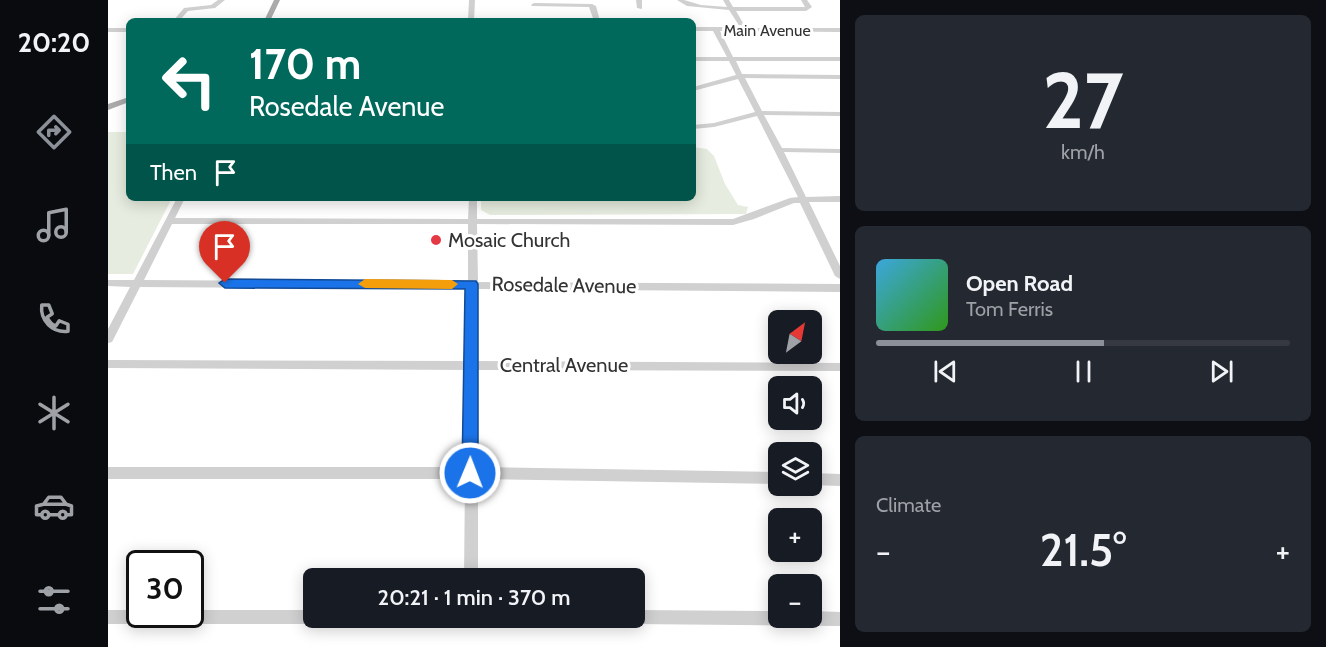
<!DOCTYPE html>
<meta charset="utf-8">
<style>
:root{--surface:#171b24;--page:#242831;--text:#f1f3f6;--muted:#9ea1a6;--line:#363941;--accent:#8c9099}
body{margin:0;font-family:Cabin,sans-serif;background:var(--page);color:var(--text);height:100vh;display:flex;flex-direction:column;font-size:22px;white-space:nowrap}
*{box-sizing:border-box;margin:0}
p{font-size:20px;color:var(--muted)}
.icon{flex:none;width:33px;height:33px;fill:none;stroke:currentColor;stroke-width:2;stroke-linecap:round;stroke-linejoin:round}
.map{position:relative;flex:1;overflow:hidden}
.drawer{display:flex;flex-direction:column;gap:15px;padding:15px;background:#0d0f14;width:486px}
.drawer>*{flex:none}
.hud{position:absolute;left:18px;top:18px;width:570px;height:183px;border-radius:9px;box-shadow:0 3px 15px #0003;background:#00695c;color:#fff;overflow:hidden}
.needle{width:39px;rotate:32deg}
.fabs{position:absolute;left:660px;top:310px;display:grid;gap:12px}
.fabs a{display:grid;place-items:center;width:54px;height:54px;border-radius:9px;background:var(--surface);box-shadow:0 3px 15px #0003;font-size:30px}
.speed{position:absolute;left:18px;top:550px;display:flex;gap:12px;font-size:30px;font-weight:700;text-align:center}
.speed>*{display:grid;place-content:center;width:78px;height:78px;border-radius:50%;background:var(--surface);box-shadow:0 3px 15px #0003;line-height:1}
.speed .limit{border:3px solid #111;border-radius:9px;background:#fff;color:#111}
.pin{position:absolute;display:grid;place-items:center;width:51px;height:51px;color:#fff;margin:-62px -26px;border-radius:50% 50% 50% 0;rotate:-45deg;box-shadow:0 0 6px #0007}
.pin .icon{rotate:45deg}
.me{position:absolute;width:66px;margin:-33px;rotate:1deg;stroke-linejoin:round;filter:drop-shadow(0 0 4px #0008)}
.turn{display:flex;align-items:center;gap:21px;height:126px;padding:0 24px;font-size:27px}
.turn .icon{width:78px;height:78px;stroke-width:2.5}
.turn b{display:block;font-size:42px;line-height:51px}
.then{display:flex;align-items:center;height:57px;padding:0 24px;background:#0003;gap:12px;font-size:22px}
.big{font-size:45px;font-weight:600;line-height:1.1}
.drawer .widget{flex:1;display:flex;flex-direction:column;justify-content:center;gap:9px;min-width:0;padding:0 21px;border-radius:9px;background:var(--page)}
.drawer .dial{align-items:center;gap:0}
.dial b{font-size:78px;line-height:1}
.song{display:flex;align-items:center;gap:18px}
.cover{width:72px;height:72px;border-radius:9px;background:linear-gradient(135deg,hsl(200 70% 55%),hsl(110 70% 35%))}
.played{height:6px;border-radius:3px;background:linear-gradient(90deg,var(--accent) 55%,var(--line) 55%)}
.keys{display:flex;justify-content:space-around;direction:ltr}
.heat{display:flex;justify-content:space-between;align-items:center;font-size:33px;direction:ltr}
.trip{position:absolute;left:195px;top:568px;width:342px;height:60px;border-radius:9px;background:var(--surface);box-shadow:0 3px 15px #0003;font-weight:600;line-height:60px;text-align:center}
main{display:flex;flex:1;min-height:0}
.tab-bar{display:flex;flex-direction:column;width:108px;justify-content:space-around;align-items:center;background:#090b0e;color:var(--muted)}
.tab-bar .icon{width:42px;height:42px}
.tab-bar .active{color:var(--accent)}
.tab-bar b{font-size:27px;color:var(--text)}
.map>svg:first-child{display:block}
.green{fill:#e6ecdf}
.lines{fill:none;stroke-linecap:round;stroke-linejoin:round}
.minor{fill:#d0d0d0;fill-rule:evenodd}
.major{fill:#ababab;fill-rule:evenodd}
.route{fill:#1a73e8;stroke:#114b97;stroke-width:1.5}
.slow{fill:#f59e0b}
.poi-dot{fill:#e63946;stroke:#fff;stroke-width:2}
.labels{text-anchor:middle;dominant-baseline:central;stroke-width:6;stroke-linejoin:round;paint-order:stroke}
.far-street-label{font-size:16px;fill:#333;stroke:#fff}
.poi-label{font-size:20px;fill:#333;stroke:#fff;text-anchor:start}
.street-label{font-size:20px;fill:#333;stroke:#fff}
</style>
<main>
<nav class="tab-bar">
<b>20:20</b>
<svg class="icon active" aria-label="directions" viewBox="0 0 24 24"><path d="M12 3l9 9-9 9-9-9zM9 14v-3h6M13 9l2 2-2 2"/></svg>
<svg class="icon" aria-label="music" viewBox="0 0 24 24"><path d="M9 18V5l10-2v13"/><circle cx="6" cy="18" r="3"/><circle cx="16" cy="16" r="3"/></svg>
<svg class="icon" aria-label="phone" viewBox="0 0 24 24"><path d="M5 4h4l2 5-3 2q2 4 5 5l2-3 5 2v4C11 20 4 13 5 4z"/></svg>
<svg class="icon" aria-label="climate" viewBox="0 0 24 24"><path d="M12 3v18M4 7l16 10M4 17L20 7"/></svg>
<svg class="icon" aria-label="car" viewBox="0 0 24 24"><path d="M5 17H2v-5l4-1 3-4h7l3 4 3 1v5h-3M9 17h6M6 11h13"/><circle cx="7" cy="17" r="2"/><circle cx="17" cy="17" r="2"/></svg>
<svg class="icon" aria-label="filters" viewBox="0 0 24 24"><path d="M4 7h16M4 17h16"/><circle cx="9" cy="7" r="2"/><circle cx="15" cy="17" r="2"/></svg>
</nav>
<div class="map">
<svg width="732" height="647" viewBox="0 0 732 647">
<rect width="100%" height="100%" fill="#fff"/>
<path class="green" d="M0 132H21V198H64L25 274H0Z
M585 147 599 149 606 156 617 184 630 205 640 207 638 214 382 215 373 210V198H585Z"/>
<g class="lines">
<path class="minor" d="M110 0H117L107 8 80 11 71 21H65L76 8 103 5Z
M361 0H367L366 21H360Z
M528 0H534V9L529 8Z
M569 0H576L593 5 619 7 615 0H621L625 7H697L693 0H699L704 7 698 11H628L638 28H732V32L612 31 625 57H732V61H628L634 74 732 75V79L637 78 654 111 732 112V116L656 115 674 148 732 149V153L676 152 698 197 732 196V202H701L732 266V279L727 276 692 203H686L646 219 625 225 369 224 370 282 732 284V292L370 289V361L732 363V371L370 370V467L670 472V484L370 479V579H356L357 479H0V467H357L359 370 0 368V360L359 361 360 289 32 287 4 342 0 343V329L22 287 0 286V280H26L69 198H77L67 218 360 219 361 198H369V219H625L682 198 690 197 649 116 606 127 585 129V125L606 123 647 112 630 79 585 91V87L628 75 621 61H585V57H619L605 31H585V27H632L621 10 579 6ZM64 224H360V282L36 280Z
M426 3 484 4 488 6 492 21H486L481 7 424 6 423 5Z
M0 28H21V32H0Z
M704 473 732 474V486L704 485Z
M0 610H32V615H82V610H206V618H213L211 622 206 624H0Z
M526 610 670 611V618H704V611L732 612V626L526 624 521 622 519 618H526Z"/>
<path class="major" d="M166 0H172L162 21H156Z
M21 97V102L0 110V104Z"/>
</g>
<path class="route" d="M117 279 368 281 370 284V473L368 478 362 481 356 478 354 473 357 289 117 288 111 283Z"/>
<path class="slow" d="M257 279 344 280 350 284 344 289 257 288 250 284Z"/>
<circle class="poi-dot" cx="328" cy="240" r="6"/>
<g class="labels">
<g class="far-street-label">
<text x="659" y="30">Main Avenue</text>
</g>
<g class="poi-label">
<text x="340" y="240">Mosaic Church</text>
</g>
<g class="street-label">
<text transform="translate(456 285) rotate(1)">Rosedale Avenue</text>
<text x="456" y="365">Central Avenue</text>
</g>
</g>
</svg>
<div class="fabs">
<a><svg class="needle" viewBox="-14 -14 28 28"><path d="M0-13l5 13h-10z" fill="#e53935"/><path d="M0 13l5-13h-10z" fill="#9ea1a6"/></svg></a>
<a><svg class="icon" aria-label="sound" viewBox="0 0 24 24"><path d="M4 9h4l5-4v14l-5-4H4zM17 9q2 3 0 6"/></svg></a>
<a><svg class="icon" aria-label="layers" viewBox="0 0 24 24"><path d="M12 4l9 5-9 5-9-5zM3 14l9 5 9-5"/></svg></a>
<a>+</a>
<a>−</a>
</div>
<div class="speed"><div class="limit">30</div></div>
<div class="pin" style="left:117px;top:283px;background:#d93025"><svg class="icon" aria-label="arrive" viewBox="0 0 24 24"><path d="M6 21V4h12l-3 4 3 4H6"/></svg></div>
<svg class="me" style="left:362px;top:473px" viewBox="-20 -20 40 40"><circle r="17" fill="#1a73e8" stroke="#fff" stroke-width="3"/><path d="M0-11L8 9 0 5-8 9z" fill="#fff"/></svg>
<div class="trip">20:21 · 1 min · 370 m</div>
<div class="hud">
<div class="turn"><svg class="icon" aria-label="left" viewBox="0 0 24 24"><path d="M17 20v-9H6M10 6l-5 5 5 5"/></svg><div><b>170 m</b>Rosedale Avenue</div></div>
<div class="then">Then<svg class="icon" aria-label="arrive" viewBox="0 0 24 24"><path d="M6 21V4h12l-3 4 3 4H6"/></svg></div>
</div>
</div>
<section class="drawer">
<div class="widget dial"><b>27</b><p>km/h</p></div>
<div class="widget">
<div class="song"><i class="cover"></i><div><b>Open Road</b><p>Tom Ferris</p></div></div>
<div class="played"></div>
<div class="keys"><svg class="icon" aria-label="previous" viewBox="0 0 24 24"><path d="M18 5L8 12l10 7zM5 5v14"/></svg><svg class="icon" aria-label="pause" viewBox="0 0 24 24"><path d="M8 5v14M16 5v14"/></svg><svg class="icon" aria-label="next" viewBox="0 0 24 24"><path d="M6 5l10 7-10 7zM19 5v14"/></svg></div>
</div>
<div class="widget"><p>Climate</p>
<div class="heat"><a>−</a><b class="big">21.5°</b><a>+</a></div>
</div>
</section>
</main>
